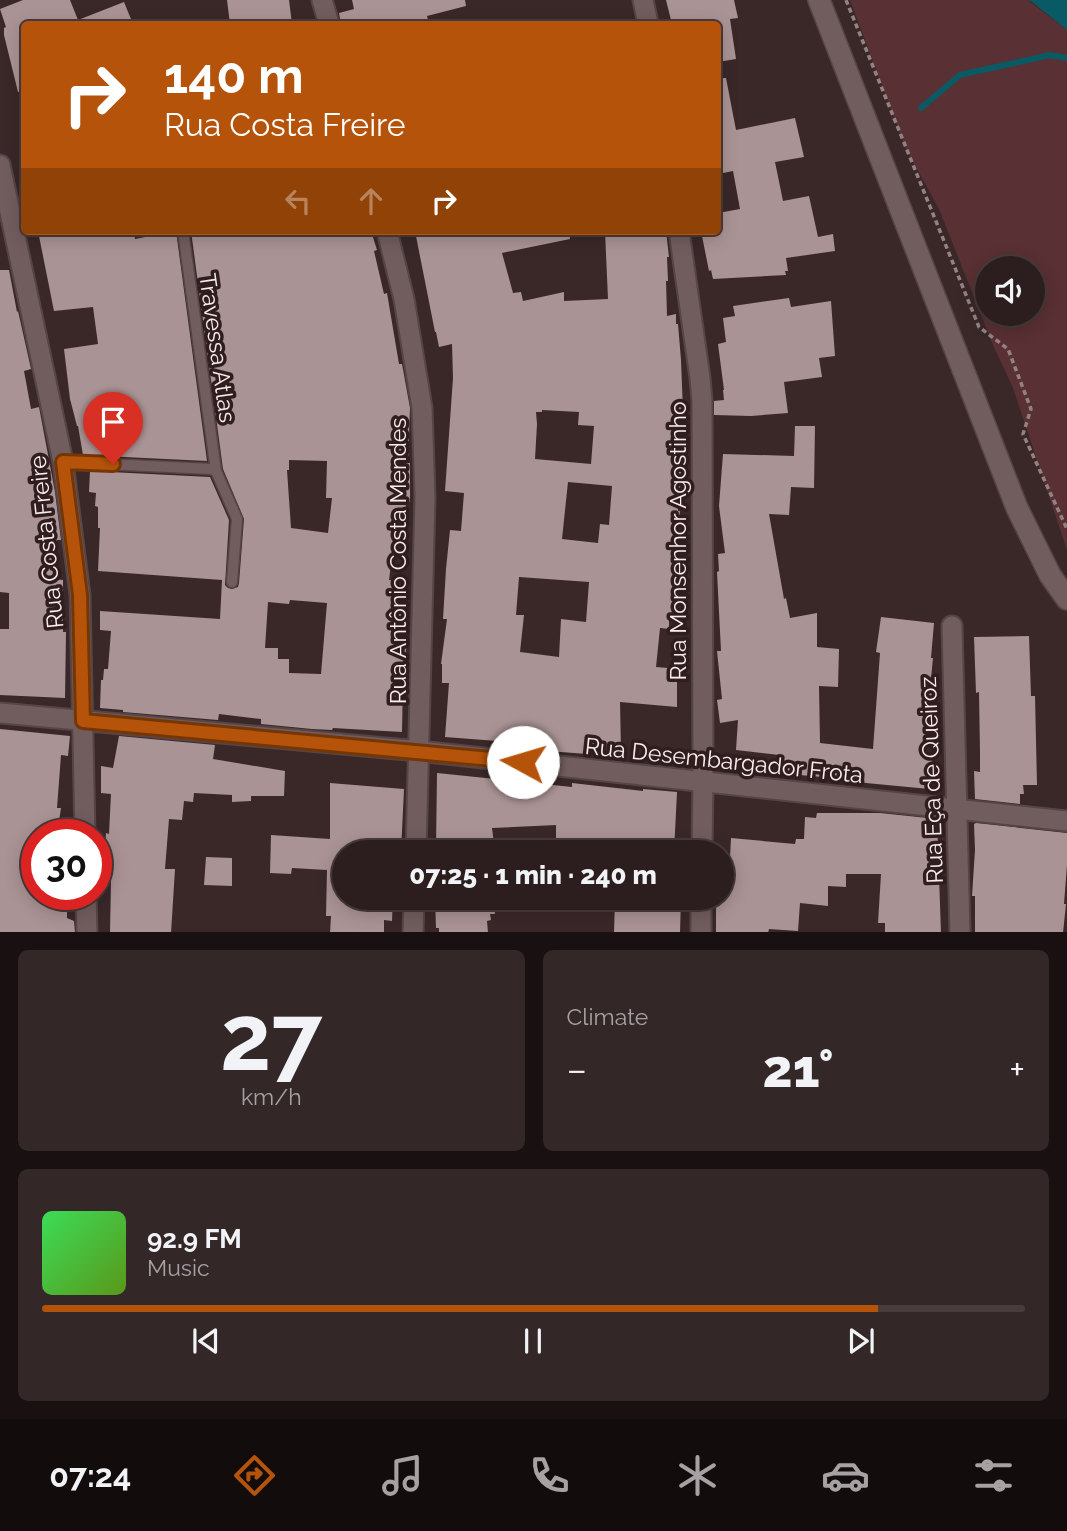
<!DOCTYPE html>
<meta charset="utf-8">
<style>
:root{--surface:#2c1e1f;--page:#342728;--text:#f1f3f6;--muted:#a6a2a4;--line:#483c3d;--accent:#b45309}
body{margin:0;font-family:Raleway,sans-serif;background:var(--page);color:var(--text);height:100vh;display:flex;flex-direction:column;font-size:26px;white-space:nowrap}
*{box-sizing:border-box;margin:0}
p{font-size:23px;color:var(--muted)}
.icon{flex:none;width:38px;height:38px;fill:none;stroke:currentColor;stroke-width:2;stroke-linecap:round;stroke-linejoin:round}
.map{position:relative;height:932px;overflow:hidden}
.details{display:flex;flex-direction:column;gap:18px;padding:18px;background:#181011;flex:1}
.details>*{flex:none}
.hud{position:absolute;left:21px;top:21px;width:700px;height:214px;border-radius:7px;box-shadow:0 4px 18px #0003,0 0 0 2px var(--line);background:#b45309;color:#fff;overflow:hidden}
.tools{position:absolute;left:975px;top:256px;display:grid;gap:14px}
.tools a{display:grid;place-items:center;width:70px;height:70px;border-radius:50%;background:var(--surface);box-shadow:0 4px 18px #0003,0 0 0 2px var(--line);font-size:35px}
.speed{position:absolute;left:21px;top:819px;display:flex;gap:14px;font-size:35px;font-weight:700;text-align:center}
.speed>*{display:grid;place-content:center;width:91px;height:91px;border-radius:50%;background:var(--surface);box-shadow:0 4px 18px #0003,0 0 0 2px var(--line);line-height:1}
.speed .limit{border:10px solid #d22;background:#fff;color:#111}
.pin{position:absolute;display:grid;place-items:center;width:60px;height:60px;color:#fff;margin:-72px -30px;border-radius:50% 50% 50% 0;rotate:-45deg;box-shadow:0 0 7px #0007}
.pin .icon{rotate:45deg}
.me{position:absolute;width:77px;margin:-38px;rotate:276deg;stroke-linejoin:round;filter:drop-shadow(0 0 5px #0008)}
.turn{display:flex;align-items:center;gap:24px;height:147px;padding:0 28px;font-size:32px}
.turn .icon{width:91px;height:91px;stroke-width:2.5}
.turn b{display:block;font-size:49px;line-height:60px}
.lanes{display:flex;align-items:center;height:66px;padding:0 28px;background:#0003;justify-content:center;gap:35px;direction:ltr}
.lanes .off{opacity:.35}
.big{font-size:52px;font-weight:800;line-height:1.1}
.details .widget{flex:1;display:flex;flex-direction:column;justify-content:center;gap:10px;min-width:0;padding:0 24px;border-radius:10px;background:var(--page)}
.details .dial{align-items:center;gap:0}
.dial b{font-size:91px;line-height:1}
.song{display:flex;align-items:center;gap:21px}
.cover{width:84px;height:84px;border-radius:10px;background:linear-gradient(135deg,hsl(130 70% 55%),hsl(90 70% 35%))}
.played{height:7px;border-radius:4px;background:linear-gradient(90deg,var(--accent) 85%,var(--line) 85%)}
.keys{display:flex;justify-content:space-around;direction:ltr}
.heat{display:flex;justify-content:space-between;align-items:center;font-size:38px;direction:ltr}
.details .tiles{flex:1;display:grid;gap:18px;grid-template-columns:1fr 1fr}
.widget:last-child{grid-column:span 2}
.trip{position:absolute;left:332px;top:840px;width:402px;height:70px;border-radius:35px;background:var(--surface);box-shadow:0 4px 18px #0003,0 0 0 2px var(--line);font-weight:800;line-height:70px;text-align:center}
.dock{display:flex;height:112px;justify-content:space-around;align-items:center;background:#120c0c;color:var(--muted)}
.dock .icon{width:49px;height:49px}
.dock .on{color:var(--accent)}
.dock b{font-size:32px;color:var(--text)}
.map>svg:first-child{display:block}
.green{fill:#593033;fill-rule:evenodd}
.water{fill:#095a65}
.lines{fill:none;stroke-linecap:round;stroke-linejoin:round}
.stream{stroke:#095a65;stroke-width:6}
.building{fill:#aa9394;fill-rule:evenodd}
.lane-casing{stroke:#554546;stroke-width:13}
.street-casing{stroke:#554546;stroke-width:23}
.secondary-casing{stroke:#554546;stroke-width:24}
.path{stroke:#928282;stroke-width:3.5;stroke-dasharray:5 3.5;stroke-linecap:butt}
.lane{stroke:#725d5e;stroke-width:10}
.street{stroke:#725d5e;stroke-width:19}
.secondary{stroke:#725d5e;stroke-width:21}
.route-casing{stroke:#753606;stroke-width:18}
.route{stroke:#b45309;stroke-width:12}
.labels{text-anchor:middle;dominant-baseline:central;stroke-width:7;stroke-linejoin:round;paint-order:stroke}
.street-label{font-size:23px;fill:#f9ecec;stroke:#301e1f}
</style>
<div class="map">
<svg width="1067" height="933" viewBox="0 0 1067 933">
<rect width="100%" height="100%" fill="#3a2829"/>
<path class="green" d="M850 0H1028L1067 30V550L1013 388 993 345 939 209 905 147ZM987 268H1032V313H987Z"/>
<path class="water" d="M1028 0H1067V30L1032 2Z"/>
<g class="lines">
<path class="stream" d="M921 108 960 75 1050 55 1067 58"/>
</g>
<path class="building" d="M23 0H70L78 20 124 2 133 24H24V91L18 92 4 35V28L6 27 0 9Z
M227 0H289L292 24H230Z
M352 0H465L466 6 427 16 428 20 424 21V24H341L339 13 354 9Z
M666 0H734L738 18 730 19 736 59 718 62V24H672Z
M718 78H726L736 130 795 118 804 157 775 162 783 201 809 196 818 237 833 234 835 251 786 258 788 271H785L786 275 713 279 711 270 709 271 701 231H718V213L740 209 733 171 718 174Z
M41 231H134L135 239 176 231 207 461 83 455 78 426H77L70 399 64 349 98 344 93 307 54 311 39 236H41Z
M191 231H371L377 250 374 251 384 294 387 293 399 364H402L410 408 408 463H410V502H406L403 541 394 540 389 580H391V583L403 585 401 600H406L403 640H407L403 678 402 732 333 728 332 730 312 729 261 724V719L219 714 218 720 123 712V710L100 708 101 680H103L104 669H108L111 631 100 630V611L220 619 222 580 98 571 100 528H98V507L95 506 96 493 89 492 90 471 210 477 229 520 225 585 228 588 232 589 238 587 239 583 244 519 223 469ZM289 460 327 461 326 498H332L328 533 291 528 287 470H289ZM290 600 327 603 321 674 289 673V659H278V648H265L268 602 289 604Z
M415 231H569L570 239 502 253 513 293 521 292 523 301 564 292V301L608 299 605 231H666L669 257H667L668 281H666L667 316 676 314V324H678L681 360 683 412 682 432H684L678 511H680L678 530 682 531 681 600H679L678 620 669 619V629L660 628 656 667 668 668 667 677 677 678V707L620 702 621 752 604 751 603 754 588 752 587 754 535 750V744L445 737 449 683H442V664H441L447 619H443L446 569 450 530 461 531 464 493 445 491 453 378 452 344 439 347 436 332H435ZM542 410 579 412 578 425 594 426 591 464 535 459 537 424 536 412H542ZM568 482 612 486 609 525 600 524 598 543 562 539ZM519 577 589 582 586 622 561 619 559 657 520 652 524 615H516Z
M0 270H9L17 312 18 311 31 369 24 371 31 409 39 407 55 492 61 540H57L52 579 63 580V632H66L65 698 0 695V629H9V593L0 592Z
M789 298 791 307 831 301 835 356 819 358 822 377 784 382 788 413 751 416 714 415V401L724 400 723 390H724L718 344 726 342 723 318 735 316 733 306Z
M795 426H815L814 488 791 487 789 515 769 514 784 599 786 598 790 618 817 613V647L839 649 838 687 819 686 820 743 873 749 880 653 876 652 881 617 934 623 931 658H933L931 679 932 698 926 754 933 755 929 789 845 781V779L777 773 779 755 736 750 738 720 720 723 717 700 722 699 717 651H721L717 572 719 571 718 554 725 553 719 506 723 454 794 456Z
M1029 636 1031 696H1035L1037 785H1023L1024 794H1020V804L975 799 974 771 980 772V752L979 692 976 693 974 637Z
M0 729 70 736 68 756 61 755 57 808H61L57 835H37V894H67V918L74 921 75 933H0Z
M119 736 215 745 213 759 285 771 284 796H251V801L232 802V795L194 793 193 802 184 801 182 820 169 819 165 869H175L171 933H110L111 881 99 880 101 850H105L106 833 109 834 111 794 101 793V766L113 768Z
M437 773 572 787V783L643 791V789L677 792 674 852H556V825L492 828 495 852H439V847H436Z
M330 783 404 789 401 852H345V898H393L392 921 384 920V933H330L331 916H326L327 870 292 868 291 874 270 873 271 835 330 839Z
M817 813H880L937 819 941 933H885V923H878L881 874H846V887L828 886V906L800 903 798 931 769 929 768 933H716V898H723V857L730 858 731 838 795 844 796 839H804L805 817 816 818Z
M976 823 1067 833V865L1064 904H1066L1063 933H975V896H972L975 850 974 824Z
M206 857 232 858V886L204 885Z
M435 898H494L495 914H490L491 920 487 921 488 933H439V928H436Z
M615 898H681L680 933H614Z"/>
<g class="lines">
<g class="lane-casing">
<path id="lane" d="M183 231 216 471 237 519 232 582
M63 462 211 469 216 471"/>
</g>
<g class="street-casing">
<path id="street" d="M322 0 329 24
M643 0 648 24
M0 165 63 462 80 595 85 835
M387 231 404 299 422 408 425 497 416 852
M679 231 700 378 702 401 703 781 702 852
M952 626 960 933
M0 713 419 751 1067 821
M86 894 87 933
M413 933 414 898
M701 933V898"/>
</g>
<g class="secondary-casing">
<path id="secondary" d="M819 0 1017 508 1050 575 1067 599"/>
</g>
<path class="path" d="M846 0 979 327 1008 349 1031 409 1023 434 1067 529"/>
<use href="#lane" class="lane"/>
<use href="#street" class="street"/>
<use href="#secondary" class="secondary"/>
</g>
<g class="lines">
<g class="route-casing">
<path id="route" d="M113 464 63 462 80 595 83 721 523 762"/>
</g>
<use href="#route" class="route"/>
</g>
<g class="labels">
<g class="street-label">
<text transform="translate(218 348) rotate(82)">Travessa Atlas</text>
<text transform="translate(677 541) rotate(-90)">Rua Monsenhor Agostinho</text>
<text transform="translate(46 542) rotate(-96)">Rua Costa Freire</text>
<text transform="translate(397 561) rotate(-90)">Rua Antônio Costa Mendes</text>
<text transform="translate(724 760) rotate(6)">Rua Desembargador Frota</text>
<text transform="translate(931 780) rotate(-92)">Rua Eça de Queiroz</text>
</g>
</g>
</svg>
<div class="tools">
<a><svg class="icon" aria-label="sound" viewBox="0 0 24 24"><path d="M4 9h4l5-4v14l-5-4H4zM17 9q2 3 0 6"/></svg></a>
</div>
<div class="speed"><div class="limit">30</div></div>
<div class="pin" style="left:113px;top:464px;background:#d93025"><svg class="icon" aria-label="arrive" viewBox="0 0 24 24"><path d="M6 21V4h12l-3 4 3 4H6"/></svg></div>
<svg class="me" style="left:523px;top:762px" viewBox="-20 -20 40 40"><circle r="19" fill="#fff"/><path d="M0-13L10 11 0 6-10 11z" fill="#b45309"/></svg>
<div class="trip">07:25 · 1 min · 240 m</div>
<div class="hud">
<div class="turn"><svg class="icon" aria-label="right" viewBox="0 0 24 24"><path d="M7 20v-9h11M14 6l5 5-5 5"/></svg><div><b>140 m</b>Rua Costa Freire</div></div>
<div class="lanes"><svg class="icon off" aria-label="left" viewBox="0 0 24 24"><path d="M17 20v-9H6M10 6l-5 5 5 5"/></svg><svg class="icon off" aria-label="ahead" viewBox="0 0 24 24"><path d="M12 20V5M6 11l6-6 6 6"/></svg><svg class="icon" aria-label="right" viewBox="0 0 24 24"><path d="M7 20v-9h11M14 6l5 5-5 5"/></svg></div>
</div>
</div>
<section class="details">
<div class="tiles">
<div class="widget dial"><b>27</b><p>km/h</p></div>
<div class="widget"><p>Climate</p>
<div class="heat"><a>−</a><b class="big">21°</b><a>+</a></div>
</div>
<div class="widget">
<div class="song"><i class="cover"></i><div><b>92.9 FM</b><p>Music</p></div></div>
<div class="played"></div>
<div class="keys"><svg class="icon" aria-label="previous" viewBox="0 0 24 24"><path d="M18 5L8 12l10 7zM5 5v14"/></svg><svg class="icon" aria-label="pause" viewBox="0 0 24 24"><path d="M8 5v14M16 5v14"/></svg><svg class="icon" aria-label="next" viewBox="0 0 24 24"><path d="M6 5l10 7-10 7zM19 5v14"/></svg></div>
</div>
</div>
</section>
<nav class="dock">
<b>07:24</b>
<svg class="icon on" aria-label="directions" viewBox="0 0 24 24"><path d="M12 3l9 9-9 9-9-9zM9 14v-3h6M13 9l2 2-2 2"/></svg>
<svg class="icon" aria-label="music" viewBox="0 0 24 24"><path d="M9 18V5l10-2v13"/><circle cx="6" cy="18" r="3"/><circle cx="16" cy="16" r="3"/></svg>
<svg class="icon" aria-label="phone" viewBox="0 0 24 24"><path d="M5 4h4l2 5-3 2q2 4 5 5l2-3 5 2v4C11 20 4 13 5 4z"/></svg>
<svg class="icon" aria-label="climate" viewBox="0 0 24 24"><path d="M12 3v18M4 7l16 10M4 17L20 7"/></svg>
<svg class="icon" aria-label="car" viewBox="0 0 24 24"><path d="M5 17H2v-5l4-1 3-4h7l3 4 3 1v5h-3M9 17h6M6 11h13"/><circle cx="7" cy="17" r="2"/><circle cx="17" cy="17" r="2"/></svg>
<svg class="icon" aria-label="filters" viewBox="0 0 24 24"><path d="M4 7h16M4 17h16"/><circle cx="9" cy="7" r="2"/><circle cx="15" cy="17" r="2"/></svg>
</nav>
